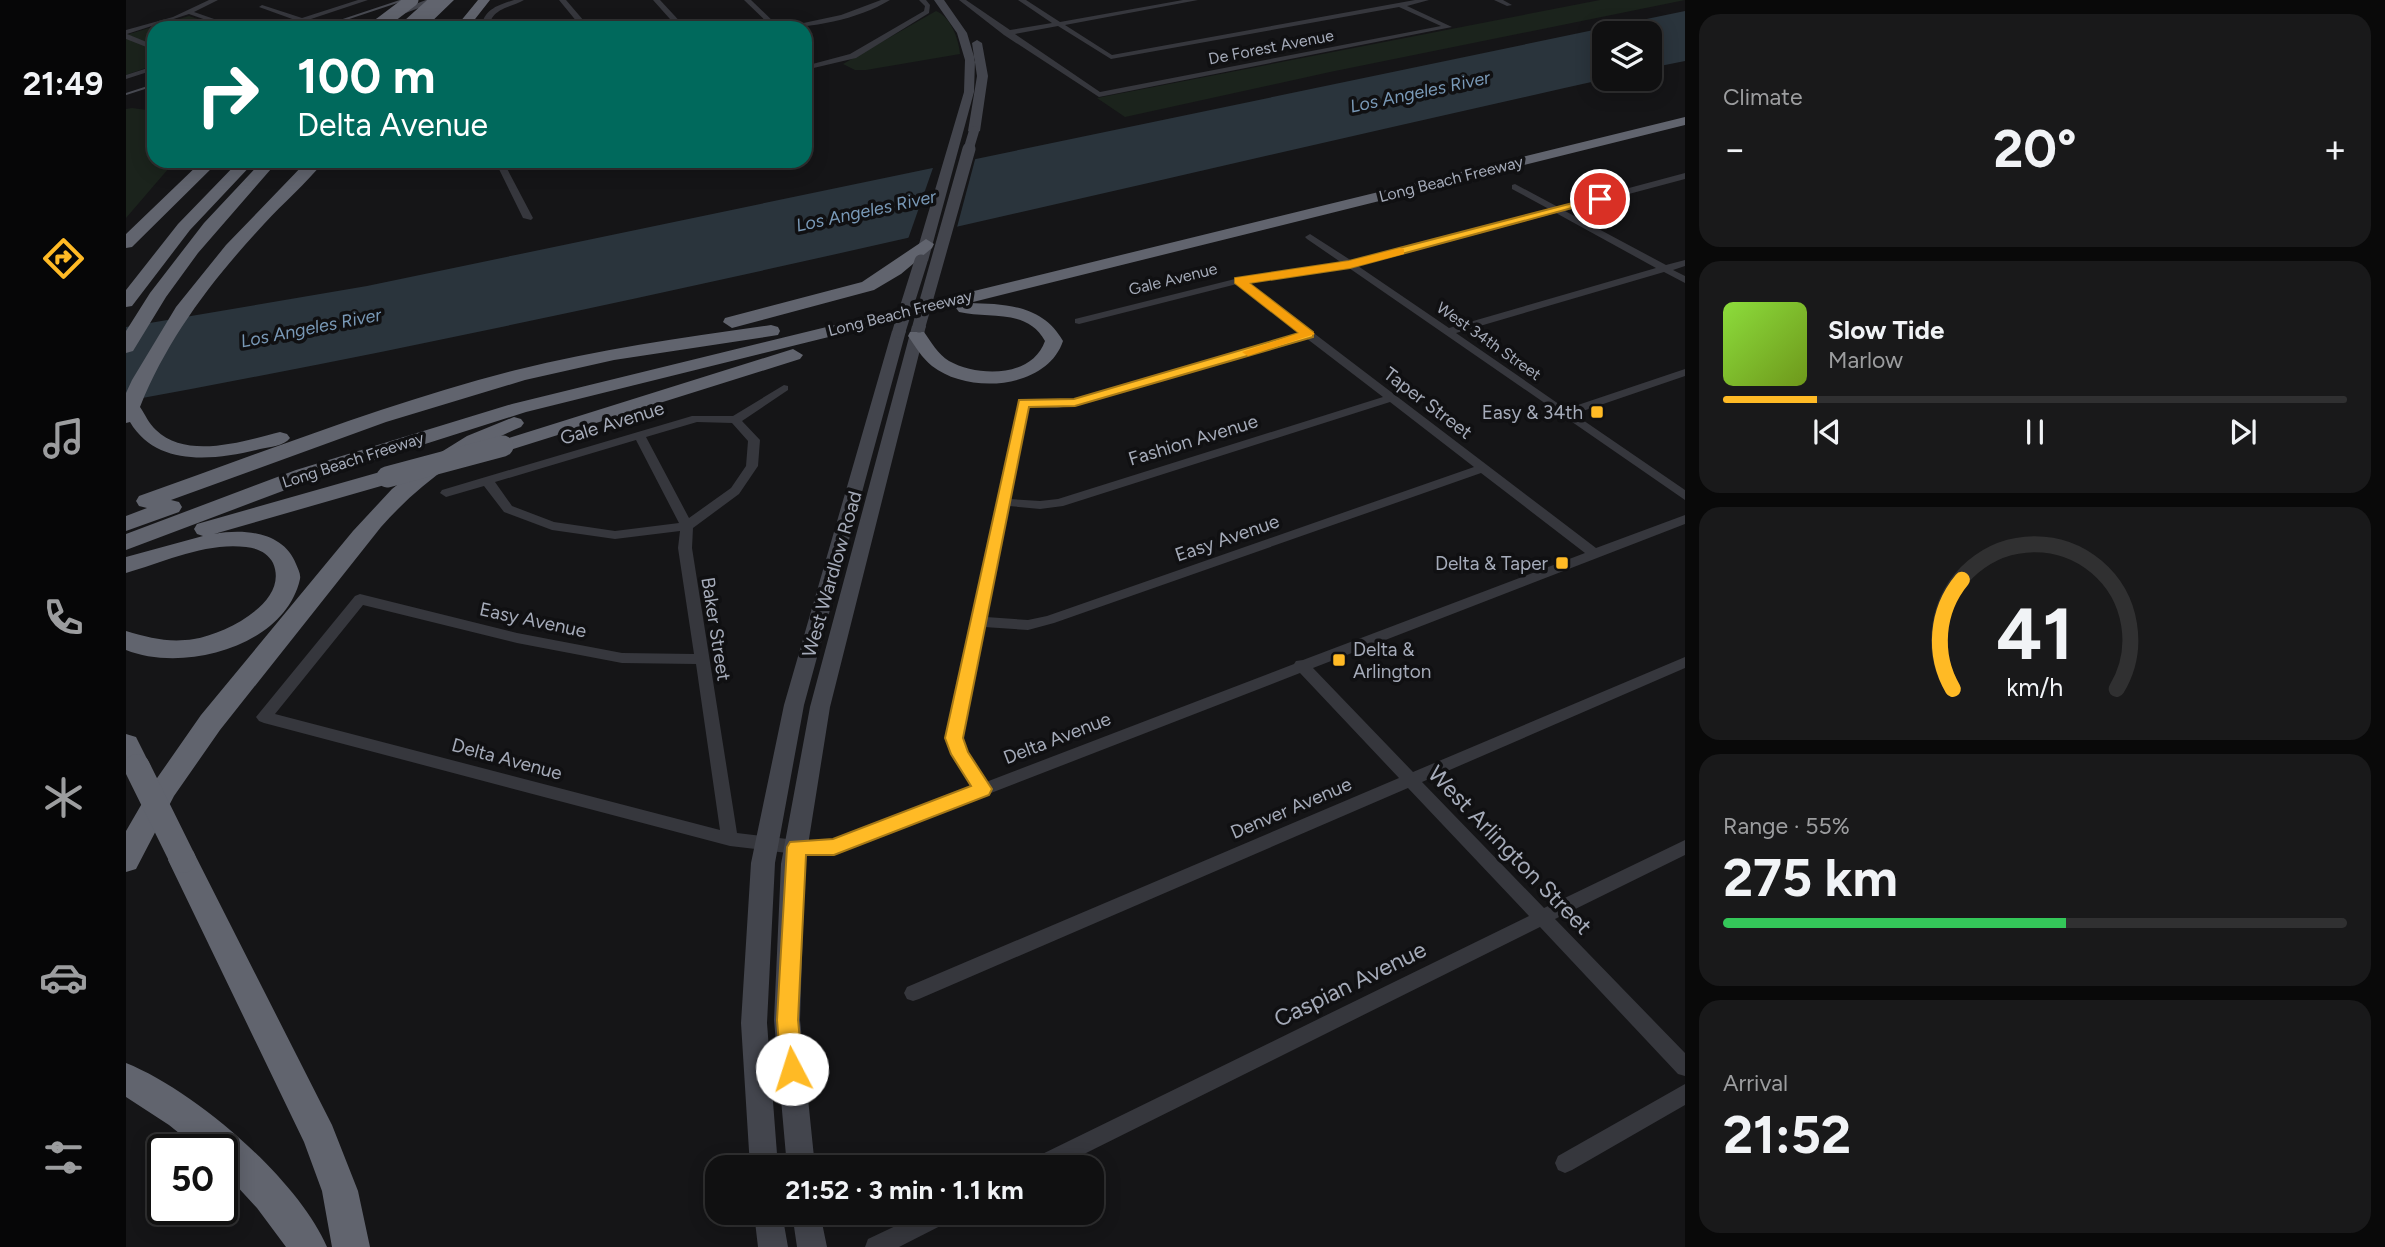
<!DOCTYPE html>
<meta charset="utf-8">
<style>
:root{--surface:#101011;--page:#19191a;--text:#f1f3f6;--muted:#9c9d9f;--line:#303031;--accent:#ffba25}
body{margin:0;font-family:Figtree,sans-serif;background:var(--page);color:var(--text);height:100vh;display:flex;flex-direction:column;font-size:26px;white-space:nowrap}
*{box-sizing:border-box;margin:0}
p{font-size:23px;color:var(--muted)}
.icon{flex:none;width:38px;height:38px;fill:none;stroke:currentColor;stroke-width:2;stroke-linecap:round;stroke-linejoin:round}
.map{position:relative;flex:1;overflow:hidden}
.sheet{display:flex;flex-direction:column;gap:14px;padding:14px;background:#090909;width:700px}
.sheet>*{flex:none}
.banner{position:absolute;left:21px;top:21px;width:665px;height:147px;border-radius:21px;box-shadow:0 4px 18px #0003,0 0 0 2px var(--line);background:#00695c;color:#fff;overflow:hidden}
.tools{position:absolute;left:1466px;top:21px;display:grid;gap:14px}
.tools a{display:grid;place-items:center;width:70px;height:70px;border-radius:14px;background:var(--surface);box-shadow:0 4px 18px #0003,0 0 0 2px var(--line);font-size:35px}
.speed{position:absolute;left:21px;top:1134px;display:flex;gap:14px;font-size:35px;font-weight:700;text-align:center}
.speed>*{display:grid;place-content:center;width:91px;height:91px;border-radius:50%;background:var(--surface);box-shadow:0 4px 18px #0003,0 0 0 2px var(--line);line-height:1}
.speed .limit{border:4px solid #111;border-radius:10px;background:#fff;color:#111}
.pin{position:absolute;display:grid;place-items:center;width:60px;height:60px;color:#fff;margin:-30px;border:4px solid #fff;border-radius:50%;box-shadow:0 2px 7px #0007}
.me{position:absolute;width:77px;margin:-38px;rotate:355deg;stroke-linejoin:round;filter:drop-shadow(0 0 5px #0008)}
.turn{display:flex;align-items:center;gap:24px;height:147px;padding:0 35px;font-size:32px}
.turn .icon{width:91px;height:91px;stroke-width:2.5}
.turn b{display:block;font-size:49px;line-height:60px}
.big{font-size:52px;font-weight:700;line-height:1.1}
.sheet .tile{flex:1;display:flex;flex-direction:column;justify-content:center;gap:10px;min-width:0;padding:0 24px;border-radius:21px;background:var(--page)}
.sheet .dial{align-items:center;gap:0}
.dial svg{height:182px;overflow:visible;fill:none;stroke:var(--line);stroke-width:7;stroke-linecap:round;text-anchor:middle}
.dial text{fill:var(--text);stroke:none}
.song{display:flex;align-items:center;gap:21px}
.cover{width:84px;height:84px;border-radius:10px;background:linear-gradient(135deg,hsl(90 70% 55%),hsl(80 70% 35%))}
.played{height:7px;border-radius:4px;background:linear-gradient(90deg,var(--accent) 15%,var(--line) 15%)}
.keys{display:flex;justify-content:space-around;direction:ltr}
.heat{display:flex;justify-content:space-between;align-items:center;font-size:38px;direction:ltr}
.charge{height:10px;border-radius:5px;background:linear-gradient(90deg,#34c759 55%,var(--line) 0)}
.trip{position:absolute;left:579px;top:1155px;width:399px;height:70px;border-radius:21px;background:var(--surface);box-shadow:0 4px 18px #0003,0 0 0 2px var(--line);font-weight:700;line-height:70px;text-align:center}
main{display:flex;flex:1;min-height:0}
.dock{display:flex;flex-direction:column;width:126px;justify-content:space-around;align-items:center;background:#060607;color:var(--muted)}
.dock .icon{width:49px;height:49px}
.dock .selected{color:var(--accent)}
.dock b{font-size:32px;color:var(--text)}
.map>svg:first-child{display:block}
.green{fill:#1b231c}
.water{fill:#2a343c}
.pier{fill:#151517}
.lines{fill:none;stroke-linecap:round;stroke-linejoin:round}
.street{fill:#36373d;fill-rule:evenodd}
.secondary{fill:#43454d;fill-rule:evenodd}
.highway{fill:#61646e;fill-rule:evenodd}
.tram{stroke:#484a52;stroke-width:2}
.secondary-bridge-far1{stroke:#43454d;stroke-width:10}
.secondary-bridge{stroke:#43454d;stroke-width:13}
.highway-bridge-far2{stroke:#61646e;stroke-width:13}
.highway-bridge-far1{stroke:#61646e;stroke-width:21}
.highway-bridge{stroke:#61646e;stroke-width:26}
.route{fill:#ffba25;stroke:#a67918;stroke-width:2}
.slow{fill:#f59e0b}
.poi-dot{fill:#ffba25;stroke:#101012;stroke-width:2.5}
.labels{text-anchor:middle;dominant-baseline:central;stroke-width:7;stroke-linejoin:round;paint-order:stroke}
.far-street-label{font-size:16px;fill:#a5abb9;stroke:#101012}
.far-water-label{font-size:18px;font-style:italic;fill:#7999b7;stroke:#101012}
.street-label{font-size:19px;fill:#a5abb9;stroke:#101012}
.poi-label{font-size:19px;fill:#a5abb9;stroke:#101012;text-anchor:end}
.near-street-label{font-size:23px;fill:#a5abb9;stroke:#101012}
</style>
<main>
<nav class="dock">
<b>21:49</b>
<svg class="icon selected" aria-label="directions" viewBox="0 0 24 24"><path d="M12 3l9 9-9 9-9-9zM9 14v-3h6M13 9l2 2-2 2"/></svg>
<svg class="icon" aria-label="music" viewBox="0 0 24 24"><path d="M9 18V5l10-2v13"/><circle cx="6" cy="18" r="3"/><circle cx="16" cy="16" r="3"/></svg>
<svg class="icon" aria-label="phone" viewBox="0 0 24 24"><path d="M5 4h4l2 5-3 2q2 4 5 5l2-3 5 2v4C11 20 4 13 5 4z"/></svg>
<svg class="icon" aria-label="climate" viewBox="0 0 24 24"><path d="M12 3v18M4 7l16 10M4 17L20 7"/></svg>
<svg class="icon" aria-label="car" viewBox="0 0 24 24"><path d="M5 17H2v-5l4-1 3-4h7l3 4 3 1v5h-3M9 17h6M6 11h13"/><circle cx="7" cy="17" r="2"/><circle cx="17" cy="17" r="2"/></svg>
<svg class="icon" aria-label="filters" viewBox="0 0 24 24"><path d="M4 7h16M4 17h16"/><circle cx="9" cy="7" r="2"/><circle cx="15" cy="17" r="2"/></svg>
</nav>
<div class="map">
<svg width="1559" height="1247" viewBox="0 0 1559 1247">
<rect width="100%" height="100%" fill="#151517"/>
<path class="green" d="M1474 0H1559L1204 72 999 117 971 98Z
M810 11C824 16 833 39 834 54L740 70H729L717 64Z
M63 16 98 28H28V65L0 75V35Z
M6 108 28 111V161H44L43 168 0 218V109Z"/>
<path class="water" d="M1559 11V61L1524 68V33H1479V79C986 189 497 310 0 401V327L241 286Z"/>
<path class="pier" d="M850 156 830 231 781 242 808 165Z"/>
<g class="lines">
<path class="street" d="M83 0H92L68 12 114 28H103L63 14 1 34 28 45V50L0 39V30L47 17Z
M232 0H242L158 28H147L169 20 133 7 136 5 176 18Z
M388 0H398C384 8 365 8 363 28H355C358 9 372 5 388 0Z
M433 0H440L464 28H456Z
M527 0H534L560 28H552Z
M618 0H625L654 28 715 15 755 0H764C731 20 685 28 647 28Z
M793 0H800L804 5 803 13 730 58 679 70V66L724 54 798 11 799 6Z
M833 0H840L884 30 926 23 892 0H900L934 22 1057 0H1072L939 25 986 55 1289 0H1303L1281 6 1326 27 973 97 878 35ZM1273 7 1315 26 974 92 889 34 932 26 985 59Z
M1368 0H1377L1386 5 1381 6Z
M28 66V70L0 79V75Z
M369 161H377L407 218 405 220 397 218Z
M1559 173V179L1439 211 1540 265 1559 260V266L1547 270 1559 276V283L1538 272 1330 333 1440 409 1559 369V376L1448 414 1559 490V500L1223 268 1122 283 1470 548 1559 515V524L1187 668 1287 772 1559 657V668L1296 782 1418 908 1559 840V855L1429 919 1559 1053V1076L1552 1074 1414 927 932 1167H901L904 1160 1403 916 1282 788 793 999 787 1001 781 999 778 993 781 987 1273 778 1174 673 708 854H670L604 846 138 723 133 721 130 717 229 596 234 594 391 633 496 653 568 654 552 548 554 531 489 539 426 530 378 512 358 486 320 497 314 493 316 490 566 416H607L658 385 662 386V390L616 421 634 440 632 466 613 494 567 528 566 548 611 833 670 840H707L846 787 829 758 820 738 894 401 931 402 948 399 1174 333 1111 284 953 324 949 323V319L1113 278 1216 263 1181 239 1179 237 1184 234 1226 261 1423 209 1386 189V185L1389 184 1432 207ZM1430 213 1530 268 1323 328 1232 266ZM1180 338 1257 397 932 499 914 501 884 499 903 407 931 408 949 405ZM1264 402 1348 467 921 616 902 620 860 617 883 506 914 509 937 506ZM571 422 606 423 622 441 620 466 605 488 563 518 520 437ZM510 440 553 523 489 531 428 522 386 506 369 482ZM1355 473 1459 553 1177 660 1170 661 1168 664 860 782 841 752 836 738 858 627 902 630 928 623ZM237 605 391 643 496 663 570 664 594 830 149 714Z
M1559 1084V1105L1446 1170 1439 1173 1432 1170 1429 1163 1432 1156Z
M797 1213H829L826 1220 773 1247H739L742 1239Z"/>
<path class="secondary" d="M300 0H314L240 28H226Z
M808 0H818L841 33 849 60 848 92 802 261 795 265 788 261 838 92 839 60 831 33Z
M851 40 856 43 862 76 854 131 848 134 842 131 851 76 846 43Z
M793 322 800 326 704 707 679 864 674 1020 689 1167H661L648 1020 655 864 684 707 786 326Z
M773 327 780 331 678 705 649 863 641 1023 652 1167H624L615 1023 625 863 658 705 766 331Z
M628 1213H656L662 1247H632Z
M666 1213H694L701 1247H671Z"/>
<path class="highway" d="M315 0H328L299 28H286Z
M352 0H364L342 28H329Z
M1559 117V125L843 303C880 304 917 305 937 341 921 389 843 395 806 366 796 358 789 346 782 336L784 332H798C805 342 812 354 823 361 852 377 906 378 919 341 901 308 862 319 833 312L830 308 832 305 400 412 186 480 0 550V534L170 470 386 404Z
M76 161H93L6 247 0 248V234Z
M113 161H129L64 230 6 306 0 307V290L52 224Z
M136 161H152L72 253 40 297 7 351 0 353V331L24 293 78 223Z
M181 161H198C180 184 157 203 138 224 87 279 42 337 14 407 19 414 23 424 30 430 61 460 118 441 154 432L161 434 164 438C158 446 144 447 134 449 90 460 31 468 4 422L0 423V393L6 380 50 307 100 245Z
M800 239 808 244 806 248 775 274 748 290 606 328 597 322 599 318 736 282Z
M645 325 652 327 654 331 652 335 488 360 399 380 260 422 45 500 53 502 56 507 53 512 0 531V516L21 508 13 506 10 501 13 496C138 452 261 403 390 370 474 349 559 337 645 325Z
M667 349 677 355 674 359 384 450H370L367 446 370 442Z
M388 417 395 419 398 423 395 427C340 450 295 482 255 527L94 730 48 796 10 869 0 872V831L29 781 75 715 227 531 266 489 304 459 341 436Z
M261 470 269 472 272 477 269 482 88 534C118 528 158 532 170 564 172 569 175 574 174 579 159 647 57 673 0 650V631C24 638 43 643 68 639 99 634 164 602 147 563 142 553 131 548 120 547 80 542 38 562 0 573V557L77 536 71 534 68 529 71 524Z
M0 734 10 737 25 767 21 775 11 778 0 772Z
M57 848 67 851 206 1125 232 1191 244 1247H206L196 1191 178 1142 42 860 47 851Z
M0 1063C68 1090 172 1179 201 1247H160L131 1208 96 1170V1150H74L43 1125 0 1097Z"/>
<path class="tram" d="M193 28 277 0
M0 94 28 85"/>
<path class="secondary-bridge-far1" d="M842 151 848 131"/>
<path class="secondary-bridge" d="M793 326 843 149
M773 331 795 261"/>
<path class="highway-bridge-far2" d="M282 26 311 0
M249 28 286 0"/>
<path class="highway-bridge-far1" d="M261 477 377 446"/>
<path class="highway-bridge" d="M11 767 57 860"/>
</g>
<path class="route" d="M1470 197 1479 199 1224 268 1123 283 1187 332V337L949 406 903 407 837 738 842 752 866 789 863 795 708 855H680L672 1020 677 1069 673 1077 666 1080 658 1077 655 1069 651 1020 661 847 664 842 707 839 845 786 825 754 819 738 893 400 948 399 1173 333 1109 283V278L1223 261Z"/>
<path class="slow" d="M1274 248 1278 249V254L1224 268 1123 283 1189 334 1122 356 1116 352 1173 333 1109 283V278L1223 261Z"/>
<g class="poi-dot">
<rect x="1464" y="405" width="14" height="14" rx="3.5"/>
<rect x="1429" y="556" width="14" height="14" rx="3.5"/>
<rect x="1206" y="653" width="14" height="14" rx="3.5"/>
</g>
<g class="labels">
<g class="far-street-label">
<text transform="translate(1145 47) rotate(-11)">De Forest Avenue</text>
<text transform="translate(1325 179) rotate(-14)">Long Beach Freeway</text>
<text transform="translate(1047 279) rotate(-14)">Gale Avenue</text>
<text transform="translate(774 313) rotate(-14)">Long Beach Freeway</text>
<text transform="translate(1363 341) rotate(35)">West 34th Street</text>
<text transform="translate(227 460) rotate(-18)">Long Beach Freeway</text>
</g>
<g class="far-water-label">
<text transform="translate(1294 92) rotate(-12)">Los Angeles River</text>
<text transform="translate(740 211) rotate(-12)">Los Angeles River</text>
<text transform="translate(185 328) rotate(-11)">Los Angeles River</text>
</g>
<g class="street-label">
<text transform="translate(1302 403) rotate(37)">Taper Street</text>
<text transform="translate(486 423) rotate(-17)">Gale Avenue</text>
<text transform="translate(1067 440) rotate(-17)">Fashion Avenue</text>
<text transform="translate(1101 538) rotate(-19)">Easy Avenue</text>
<text transform="translate(706 574) rotate(-74)">West Wardlow Road</text>
<text transform="translate(407 620) rotate(12)">Easy Avenue</text>
<text transform="translate(590 629) rotate(81)">Baker Street</text>
<text transform="translate(931 738) rotate(-21)">Delta Avenue</text>
<text transform="translate(381 759) rotate(15)">Delta Avenue</text>
<text transform="translate(1165 808) rotate(-23)">Denver Avenue</text>
</g>
<g class="poi-label">
<text x="1457" y="412">Easy &amp; 34th</text>
<text x="1422" y="563">Delta &amp; Taper</text>
<text x="1227" y="649" text-anchor="start">Delta &amp;<tspan x="1227" dy="22">Arlington</tspan></text>
</g>
<g class="near-street-label">
<text transform="translate(1384 850) rotate(46)">West Arlington Street</text>
<text transform="translate(1224 984) rotate(-26)">Caspian Avenue</text>
</g>
</g>
</svg>
<div class="tools">
<a><svg class="icon" aria-label="layers" viewBox="0 0 24 24"><path d="M12 4l9 5-9 5-9-5zM3 14l9 5 9-5"/></svg></a>
</div>
<div class="speed"><div class="limit">50</div></div>
<div class="pin" style="left:1474px;top:199px;background:#d93025"><svg class="icon" aria-label="arrive" viewBox="0 0 24 24"><path d="M6 21V4h12l-3 4 3 4H6"/></svg></div>
<svg class="me" style="left:666px;top:1069px" viewBox="-20 -20 40 40"><circle r="19" fill="#fff"/><path d="M0-13L10 11 0 6-10 11z" fill="#ffba25"/></svg>
<div class="trip">21:52 · 3 min · 1.1 km</div>
<div class="banner">
<div class="turn"><svg class="icon" aria-label="right" viewBox="0 0 24 24"><path d="M7 20v-9h11M14 6l5 5-5 5"/></svg><div><b>100 m</b>Delta Avenue</div></div>
</div>
</div>
<section class="sheet">
<div class="tile"><p>Climate</p>
<div class="heat"><a>−</a><b class="big">20°</b><a>+</a></div>
</div>
<div class="tile">
<div class="song"><i class="cover"></i><div><b>Slow Tide</b><p>Marlow</p></div></div>
<div class="played"></div>
<div class="keys"><svg class="icon" aria-label="previous" viewBox="0 0 24 24"><path d="M18 5L8 12l10 7zM5 5v14"/></svg><svg class="icon" aria-label="pause" viewBox="0 0 24 24"><path d="M8 5v14M16 5v14"/></svg><svg class="icon" aria-label="next" viewBox="0 0 24 24"><path d="M6 5l10 7-10 7zM19 5v14"/></svg></div>
</div>
<div class="tile dial"><svg viewBox="0 0 100 80">
<path d="M14 69A42 42 0 1 1 86 69"/>
<path d="M14 69A42 42 0 0 1 18 21" stroke="#ffba25"/>
<text x="50" y="56" font-size="32" font-weight="700">41</text>
<text x="50" y="72" font-size="11">km/h</text>
</svg></div>
<div class="tile"><p>Range · 55%</p><b class="big">275 km</b><div class="charge"></div></div>
<div class="tile"><p>Arrival</p><b class="big">21:52</b></div>
</section>
</main>
